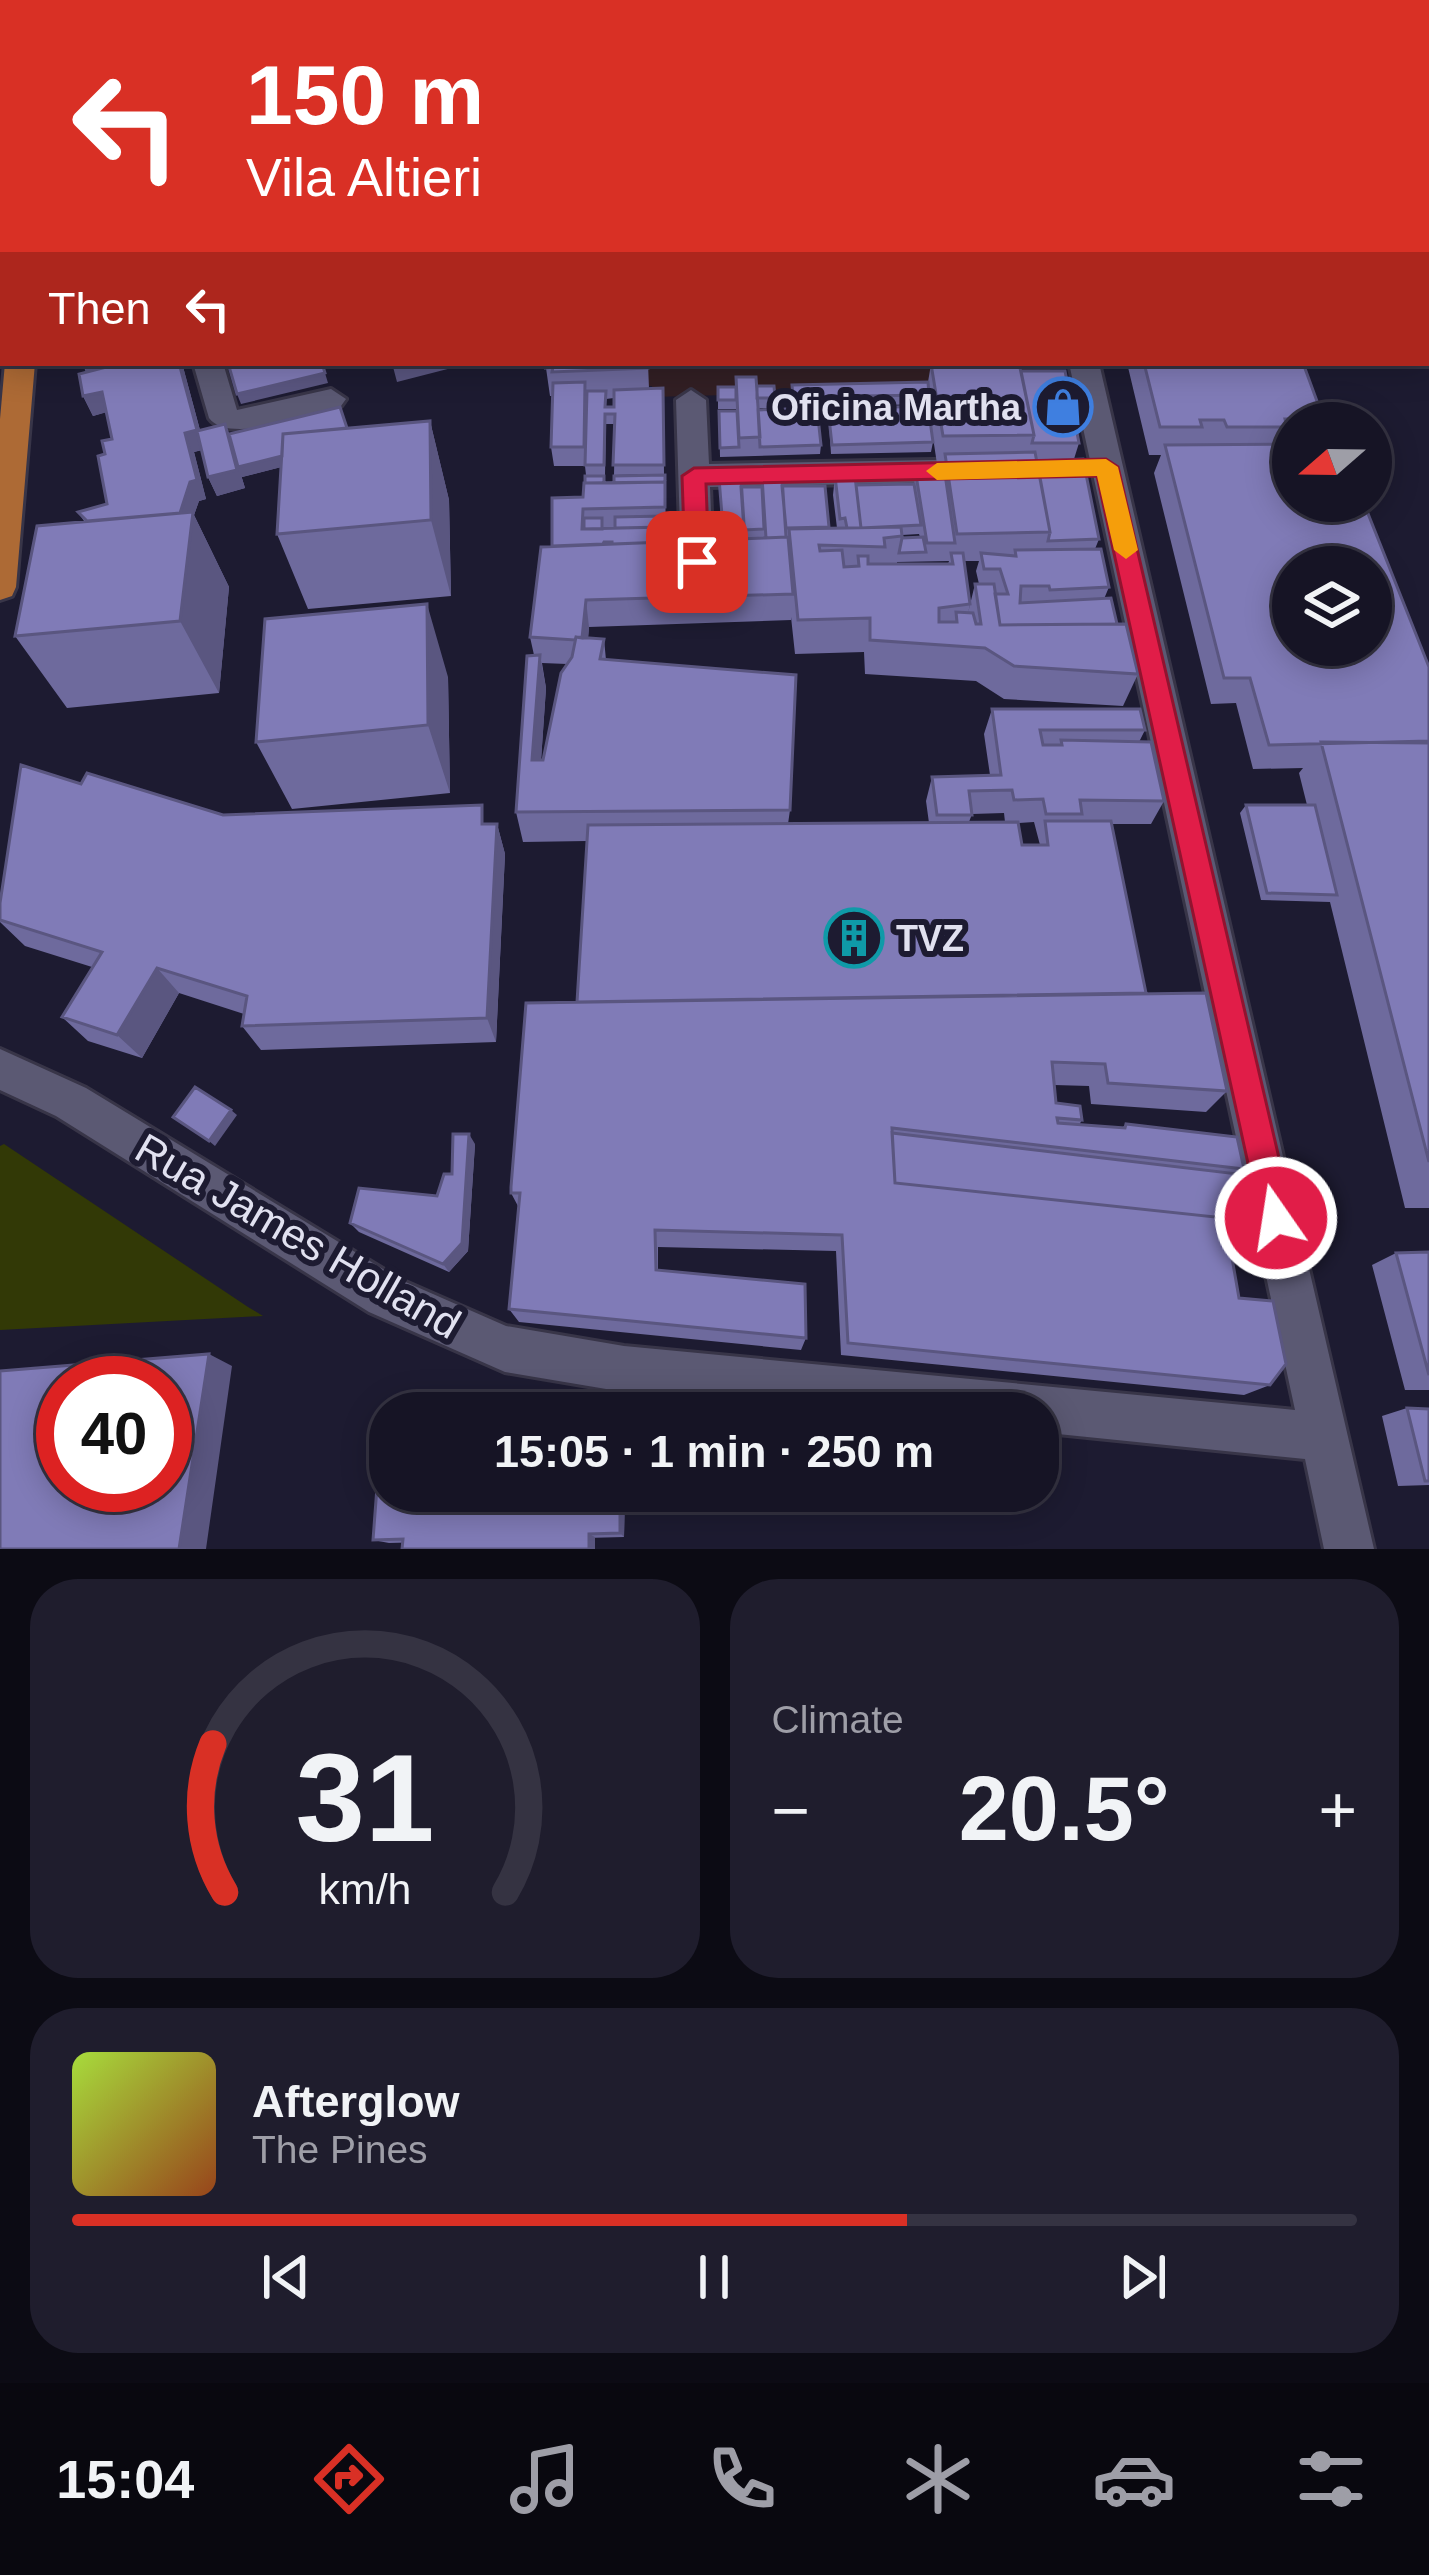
<!DOCTYPE html>
<meta charset="utf-8">
<style>
:root{--surface:#161425;--page:#1f1d2d;--text:#f1f3f6;--muted:#9e9ea7;--line:#353342;--accent:#d93025}
body{margin:0;font-family:Helvetica,sans-serif;background:var(--page);color:var(--text);height:100vh;display:flex;flex-direction:column;font-size:45px;white-space:nowrap}
*{box-sizing:border-box;margin:0}
p{font-size:39px;color:var(--muted)}
.icon{flex:none;width:66px;height:66px;fill:none;stroke:currentColor;stroke-width:2;stroke-linecap:round;stroke-linejoin:round}
.map{position:relative;height:1549px;overflow:hidden}
.side{display:flex;flex-direction:column;gap:30px;padding:30px;background:#0c0b14;flex:1}
.side>*{flex:none}
.top-card{position:absolute;left:0px;top:0px;width:1431px;height:366px;box-shadow:0 6px 30px #0003,0 0 0 3px var(--line);background:#d93025;color:#fff;overflow:hidden}
.needle{width:78px;rotate:250deg}
.tools{position:absolute;left:1272px;top:402px;display:grid;gap:24px}
.tools a{display:grid;place-items:center;width:120px;height:120px;border-radius:50%;background:var(--surface);box-shadow:0 6px 30px #0003,0 0 0 3px var(--line);font-size:60px}
.speed{position:absolute;left:36px;top:1356px;display:flex;gap:24px;font-size:60px;font-weight:700;text-align:center}
.speed>*{display:grid;place-content:center;width:156px;height:156px;border-radius:50%;background:var(--surface);box-shadow:0 6px 30px #0003,0 0 0 3px var(--line);line-height:1}
.speed .limit{border:18px solid #d22;background:#fff;color:#111}
.pin{position:absolute;display:grid;place-items:center;width:102px;height:102px;color:#fff;margin:-51px;border-radius:24px;box-shadow:0 6px 18px #0006}
.me{position:absolute;width:132px;margin:-66px;rotate:347deg;stroke-linejoin:round;filter:drop-shadow(0 0 9px #0008)}
.turn{display:flex;align-items:center;gap:42px;height:252px;padding:0 48px;font-size:54px}
.turn .icon{width:156px;height:156px;stroke-width:2.5}
.turn b{display:block;font-size:84px;line-height:102px}
.then{display:flex;align-items:center;height:114px;padding:0 48px;background:#0003;gap:24px;font-size:45px}
.big{font-size:90px;font-weight:700;line-height:1.1}
.side .card{flex:1;display:flex;flex-direction:column;justify-content:center;gap:18px;min-width:0;padding:0 42px;border-radius:48px;background:var(--page)}
.side .dial{align-items:center;gap:0}
.dial svg{height:312px;overflow:visible;fill:none;stroke:var(--line);stroke-width:7;stroke-linecap:round;text-anchor:middle}
.dial text{fill:var(--text);stroke:none}
.song{display:flex;align-items:center;gap:36px}
.cover{width:144px;height:144px;border-radius:18px;background:linear-gradient(135deg,hsl(80 70% 55%),hsl(20 70% 35%))}
.played{height:12px;border-radius:6px;background:linear-gradient(90deg,var(--accent) 65%,var(--line) 65%)}
.keys{display:flex;justify-content:space-around;direction:ltr}
.heat{display:flex;justify-content:space-between;align-items:center;font-size:66px;direction:ltr}
.side .tiles{flex:1;display:grid;gap:30px;grid-template-columns:1fr 1fr}
.card:last-child{grid-column:span 2}
.trip{position:absolute;left:369px;top:1392px;width:690px;height:120px;border-radius:48px;background:var(--surface);box-shadow:0 6px 30px #0003,0 0 0 3px var(--line);font-weight:700;line-height:120px;text-align:center}
.menu{display:flex;height:192px;justify-content:space-around;align-items:center;background:#09080f;color:var(--muted)}
.menu .icon{width:84px;height:84px}
.menu .current{color:var(--accent)}
.menu b{font-size:54px;color:var(--text)}
.map>svg:first-child{display:block}
.industrial{fill:#321f24}
.green{fill:#323906}
.lines{fill:none;stroke-linecap:round;stroke-linejoin:round}
.minor-casing{stroke:#383548;stroke-width:6}
.major-casing{stroke:#383548;stroke-width:6}
.path{stroke:#676679;stroke-width:6;stroke-dasharray:4.5 4.5;stroke-linecap:butt}
.minor{fill:#5b5973;fill-rule:evenodd}
.major{fill:#ad6a35;fill-rule:evenodd}
.wall{fill:#6e6a9d;fill-rule:evenodd}
.shaded-wall{fill:#5a5680}
.building{fill:#807bb7;stroke:#5a5680;stroke-width:3;fill-rule:evenodd}
.route{fill:#e11d48;stroke:#92132f;stroke-width:3}
.slow{fill:#f59e0b}
.labels{text-anchor:middle;dominant-baseline:central;stroke-width:12;stroke-linejoin:round;paint-order:stroke}
.poi-label{font-size:36px;font-weight:bold;fill:#e1e1f0;stroke:#1d1b31;text-anchor:end}
.near-street-label{font-size:42px;fill:#e1e1f0;stroke:#1d1b31}
</style>
<div class="map">
<svg width="1429" height="1549" viewBox="0 0 1429 1549">
<rect width="100%" height="100%" fill="#1d1b31"/>
<path class="industrial" d="M643 363H1049L1054 386 652 397V386H642Z"/>
<path class="green" d="M4 1144 248 1307 263 1316 0 1330V1146Z"/>
<g class="lines">
<g class="minor-casing">
<path id="minor" d="M643 0H665L667 3H645Z
M997 0H1019L1020 3H998Z
M3 163V179L0 180V164Z
M193 363H223L237 410 331 389 346 399 341 406C312 415 228 445 209 418Z
M1069 363H1099L1374 1549H1324L1305 1459 1038 1432V1413H839L624 1392 505 1372 369 1312 56 1116 0 1090V1049L86 1088 401 1280 506 1326 624 1346 1295 1410Z
M691 390 706 400 709 464 989 459 1000 462 1004 470 1000 478 989 481 710 487 713 562 708 571 697 574 686 571 681 562 676 400Z"/>
</g>
<g class="major-casing">
<path id="major" d="M0 202 3 203V234H0Z
M5 363H35L16 587 12 596 0 600V419Z"/>
</g>
<path class="path" d="M87 3 102 0"/>
<use href="#minor" class="minor"/>
<use href="#major" class="major"/>
</g>
<path class="wall" d="M742 0H988L987 3H729Z
M82 363H182L200 430 225 424 229 434 347 428 430 421 449 500 451 596 308 609 277 534 281 467 242 477 241 475 245 488 217 496 208 477 202 450 194 452 206 499 199 501 194 515 229 587 219 693 67 708 15 636 84 521 78 512 107 504 105 454 112 439 106 412 93 416 83 396 86 372Z
M648 363 649 389 663 388 664 474 614 475 615 424H606L605 475H586L585 466H554L551 447 553 396H550L546 368ZM614 398V407H606V399Z
M1127 363H1303L1325 423H1293V501L1429 667V1208H1405L1330 902 1261 900 1240 813 1246 805H1307L1299 773 1303 768 1253 769 1236 703 1211 704 1154 473 1161 455H1149Z
M931 364 1021 371 1079 443 1074 459 1099 539 1095 549 1109 587 1104 599 1138 674 1123 706 1004 699 976 681 865 674 864 652 795 654 791 617V620L589 627 588 638 604 639 606 660 790 810 788 824 929 823 926 801 932 777 990 775 984 734 992 709 1145 730 1139 742 1164 801 1151 824H1111L1146 993 1227 1091 1206 1112 1091 1104 1089 1086 1054 1085 1056 1103 1082 1120 1079 1125 1122 1128 1126 1124 1244 1169 1238 1174 1248 1222 1228 1235 1239 1298 1270 1385 1244 1395 841 1355 836 1251 658 1247V1270L806 1338 801 1350 519 1322 509 1309 519 1208 511 1193 577 1002 587 841 523 842 516 812 534 655 530 637 552 546 583 497 585 483H614L665 475 666 542 722 540 719 478 741 487 782 486 829 528H837L833 495 835 476 856 485 914 484 916 475 940 474 943 464H937L928 404 793 407 792 385 928 382ZM919 534 920 537 902 538V535ZM949 561 948 564H897V562ZM964 561H979L976 571 979 584H975L968 613 970 604ZM542 663 567 664 543 760H541L546 688ZM1004 813 1005 822H969L972 814ZM1034 822 1040 845H1022L1019 823Z
M757 386 775 398V408H758V410L821 445 820 454 720 457 719 411H736V409H718V387Z
M828 409 933 442 931 452 831 454Z
M448 677 450 793 292 809 256 742Z
M81 784 223 815 497 824 505 854 496 1042 261 1050 242 1026 244 1014 179 993 142 1058 88 1041 62 1017 92 967 25 946 0 922V903Z
M475 1144 468 1251 449 1272 359 1232 350 1223 437 1196 452 1174Z
M1429 1252V1390H1405L1372 1265 1396 1253Z
M1407 1408 1429 1409V1485L1398 1486 1382 1416Z
M625 1491 624 1537 389 1543 373 1540Z"/>
<path class="shaded-wall" d="M159 0H187L182 3H160Z
M421 0H569V3H421Z
M82 363H182L205 449 194 452 206 499 199 501 194 515 229 587 219 693 180 621 113 555 185 433 197 430 96 391Z
M392 363H471L397 382Z
M325 373 328 383 241 404 237 394Z
M102 392 111 411 93 416 83 396Z
M430 421 449 500 451 596 431 520Z
M225 424 233 443 305 450 309 460 242 477 241 475 245 488 217 496 208 477Z
M586 600 589 627 586 666 582 640Z
M427 604 448 677 450 793 428 725Z
M540 655 546 688 539 791 532 760Z
M497 824 505 854 496 1042 487 1018Z
M157 968 179 993 142 1058 117 1035Z
M231 1110 237 1115 215 1146 209 1141Z
M469 1134 475 1144 468 1251 449 1272 443 1264Z
M209 1354 232 1366 206 1549H179Z
M620 1491H625L624 1537 620 1533Z
M589 1534 595 1537V1549H589Z"/>
<path class="building" d="M211 0H231L233 3H207Z
M245 0H278L280 3H246Z
M302 0H325L327 3H303Z
M327 0H387L389 3H329Z
M603 0H626L612 3H604Z
M742 0H970V3H729Z
M122 363H179L197 430 185 433 197 480 190 482 180 513 87 521 78 512 107 504 98 456 105 454 102 441 112 439 102 392 83 396 79 374Z
M228 363H322L325 373 237 394Z
M547 363H648V368L552 372 553 367 546 368Z
M1019 363 1034 435 943 436 931 364Z
M1144 363H1303L1325 423H1303L1301 419H1285L1287 427H1227L1224 420H1200L1202 427H1160Z
M1021 371H1065L1079 443H1032L1034 435Z
M736 377H756L760 437 739 438Z
M585 382 584 447H551L553 383Z
M928 382 929 395 793 397 792 385Z
M757 386H774L775 398H757Z
M718 387H736V400H718Z
M663 388 664 465H613L615 414H605L604 465H585L587 391H606L605 407H614V390Z
M928 406 933 442 832 445 828 409Z
M340 407 347 428 283 434 282 456 238 467 229 434Z
M817 408 821 445 760 447 758 410Z
M719 411H737L739 447 720 448Z
M430 421 431 520 277 534 283 434Z
M225 424 237 470 208 477 197 431Z
M1293 444V501H1363L1429 667V741L1269 745 1250 678H1224L1165 445ZM1293 567H1371V645H1293Z
M1035 452 1050 532 957 534 945 454Z
M1083 459 1099 539 1048 541 1050 532 1037 461Z
M945 474 955 543H927L916 475Z
M665 475V492V482L614 483V476Z
M585 476H604V483H585Z
M835 476H855L861 528H847L845 518 840 519Z
M762 477H782L786 537 766 538Z
M719 478H741L745 539 724 540Z
M665 482V507L583 509 582 529 665 527 666 542 612 544V542H604L603 544 552 546V498L583 497 584 483Z
M914 484 921 525 861 528 856 485Z
M782 486H825L829 527 786 528Z
M741 487H762L764 529 744 530Z
M193 512 180 621 15 636 37 526Z
M665 516 666 536 665 527 615 528V517Z
M584 518H602V529H584Z
M901 527 902 536 884 538 885 547 819 545 820 551 842 550 844 567 859 566 858 556H868V564H953L951 553H963L970 604 939 608V622H957L956 612 973 613 976 624H981L975 584H994L1000 625 1126 624 1138 674 1014 666 985 648 870 640V618L798 620 789 529Z
M788 537 793 594 586 600 582 638 576 637 575 640 530 637 541 547Z
M923 537 926 552 899 553 902 538Z
M1101 549 1109 587 1050 590 1049 586H1021L1020 603 1111 598 1117 624 1000 625 995 594H1008L1000 569H984L981 553 1016 556 1015 550Z
M427 604 428 725 256 742 265 619Z
M576 637 604 639 600 659 796 675 790 810 516 812 527 656 540 655 532 760H543L561 673 572 657Z
M992 709H1140L1145 730H1040L1043 745H1062L1061 740 1151 742 1164 801 1080 800 1082 814H1046L1043 799 1014 800 1012 790 969 791 972 815H937L932 777 1001 775Z
M1321 742 1429 743V1162Z
M21 765 81 784 87 773 223 815 482 805V824H497L487 1018 242 1026 247 996 157 968 117 1035 62 1017 102 952 0 920V903Z
M1246 805H1315L1337 895 1267 893Z
M1045 821H1111L1146 993 577 1002 588 825 1018 822 1022 845H1048Z
M1206 993 1227 1091 1108 1083 1105 1064 1052 1062 1056 1103 1080 1106 1082 1120 1057 1118 1058 1123 1125 1128 1126 1124 1237 1137 1244 1169 892 1128 895 1183 1225 1218 1239 1298 1273 1301 1286 1364 1270 1385 848 1343 842 1235 655 1230 656 1270 805 1284 806 1338 509 1309 520 1193H511V1187L526 1003Z
M195 1087 231 1110 209 1141 173 1117Z
M892 1133 1238 1174 1248 1222H1225V1218L895 1183Z
M453 1134H469L462 1243 443 1264 350 1223 359 1188 437 1196 444 1174H452Z
M1429 1252V1375L1396 1253Z
M209 1354 179 1549H0V1371ZM63 1383H165V1485H63Z
M1407 1408 1429 1409V1481H1425Z
M377 1487H390V1491H620V1533L589 1534V1549H402L403 1539 373 1540Z"/>
<path class="route" d="M1106 459 1118 467 1293 1218 1288 1229 1276 1234 1265 1229 1260 1218 1097 476 706 484 709 562 697 571 685 562 682 476 694 468Z"/>
<path class="slow" d="M1106 459 1118 467 1138 550 1126 559 1114 550 1097 476 937 480 926 471 937 463Z"/>
<defs>
<g id="shop-ring" transform="scale(3)"><circle r="9.5" fill="#1d1b31" stroke="#3f7fe0" stroke-width="1.5"/><path d="M-5-2.5h2.3a2.7 3.5 0 0 1 5.4 0H5L5.5 6h-11ZM-1.5-2.5h3a1.5 2.3 0 0 0-3 0Z" fill="#3f7fe0"/></g>
<g id="building-ring" transform="scale(3)"><circle r="9.5" fill="#1d1b31" stroke="#0f9aa8" stroke-width="1.5"/><path d="M-4-6H4V6H1V3H-1V6H-4ZM-2.5-4.3h1.7v1.8h-1.7ZM.8-4.3h1.7v1.8H.8ZM-2.5-1h1.7V.8h-1.7ZM.8-1h1.7V.8H.8Z" fill="#0f9aa8"/></g>
</defs>
<g fill-rule="evenodd">
<use href="#shop-ring" x="1063" y="407"/>
<use href="#building-ring" x="854" y="938"/>
</g>
<g class="labels">
<g class="poi-label">
<text x="1021" y="407">Oficina Martha</text>
<text x="896" y="938" text-anchor="start">TVZ</text>
</g>
<g class="near-street-label">
<text transform="translate(298 1236) rotate(30)">Rua James Holland</text>
</g>
</g>
</svg>
<div class="tools">
<a><svg class="needle" viewBox="-14 -14 28 28"><path d="M0-13l5 13h-10z" fill="#e53935"/><path d="M0 13l5-13h-10z" fill="#9e9ea7"/></svg></a>
<a><svg class="icon" aria-label="layers" viewBox="0 0 24 24"><path d="M12 4l9 5-9 5-9-5zM3 14l9 5 9-5"/></svg></a>
</div>
<div class="speed"><div class="limit">40</div></div>
<div class="pin" style="left:697px;top:562px;background:#d93025"><svg class="icon" aria-label="arrive" viewBox="0 0 24 24"><path d="M6 21V4h12l-3 4 3 4H6"/></svg></div>
<svg class="me" style="left:1276px;top:1218px" viewBox="-20 -20 40 40"><circle r="17" fill="#e11d48" stroke="#fff" stroke-width="3"/><path d="M0-11L8 9 0 5-8 9z" fill="#fff"/></svg>
<div class="trip">15:05 · 1 min · 250 m</div>
<div class="top-card">
<div class="turn"><svg class="icon" aria-label="left" viewBox="0 0 24 24"><path d="M17 20v-9H6M10 6l-5 5 5 5"/></svg><div><b>150 m</b>Vila Altieri</div></div>
<div class="then">Then<svg class="icon" aria-label="left" viewBox="0 0 24 24"><path d="M17 20v-9H6M10 6l-5 5 5 5"/></svg></div>
</div>
</div>
<section class="side">
<div class="tiles">
<div class="card dial"><svg viewBox="0 0 100 80">
<path d="M14 69A42 42 0 1 1 86 69"/>
<path d="M14 69A42 42 0 0 1 11 31" stroke="#d93025"/>
<text x="50" y="56" font-size="32" font-weight="700">31</text>
<text x="50" y="72" font-size="11">km/h</text>
</svg></div>
<div class="card"><p>Climate</p>
<div class="heat"><a>−</a><b class="big">20.5°</b><a>+</a></div>
</div>
<div class="card">
<div class="song"><i class="cover"></i><div><b>Afterglow</b><p>The Pines</p></div></div>
<div class="played"></div>
<div class="keys"><svg class="icon" aria-label="previous" viewBox="0 0 24 24"><path d="M18 5L8 12l10 7zM5 5v14"/></svg><svg class="icon" aria-label="pause" viewBox="0 0 24 24"><path d="M8 5v14M16 5v14"/></svg><svg class="icon" aria-label="next" viewBox="0 0 24 24"><path d="M6 5l10 7-10 7zM19 5v14"/></svg></div>
</div>
</div>
</section>
<nav class="menu">
<b>15:04</b>
<svg class="icon current" aria-label="directions" viewBox="0 0 24 24"><path d="M12 3l9 9-9 9-9-9zM9 14v-3h6M13 9l2 2-2 2"/></svg>
<svg class="icon" aria-label="music" viewBox="0 0 24 24"><path d="M9 18V5l10-2v13"/><circle cx="6" cy="18" r="3"/><circle cx="16" cy="16" r="3"/></svg>
<svg class="icon" aria-label="phone" viewBox="0 0 24 24"><path d="M5 4h4l2 5-3 2q2 4 5 5l2-3 5 2v4C11 20 4 13 5 4z"/></svg>
<svg class="icon" aria-label="climate" viewBox="0 0 24 24"><path d="M12 3v18M4 7l16 10M4 17L20 7"/></svg>
<svg class="icon" aria-label="car" viewBox="0 0 24 24"><path d="M5 17H2v-5l4-1 3-4h7l3 4 3 1v5h-3M9 17h6M6 11h13"/><circle cx="7" cy="17" r="2"/><circle cx="17" cy="17" r="2"/></svg>
<svg class="icon" aria-label="filters" viewBox="0 0 24 24"><path d="M4 7h16M4 17h16"/><circle cx="9" cy="7" r="2"/><circle cx="15" cy="17" r="2"/></svg>
</nav>
